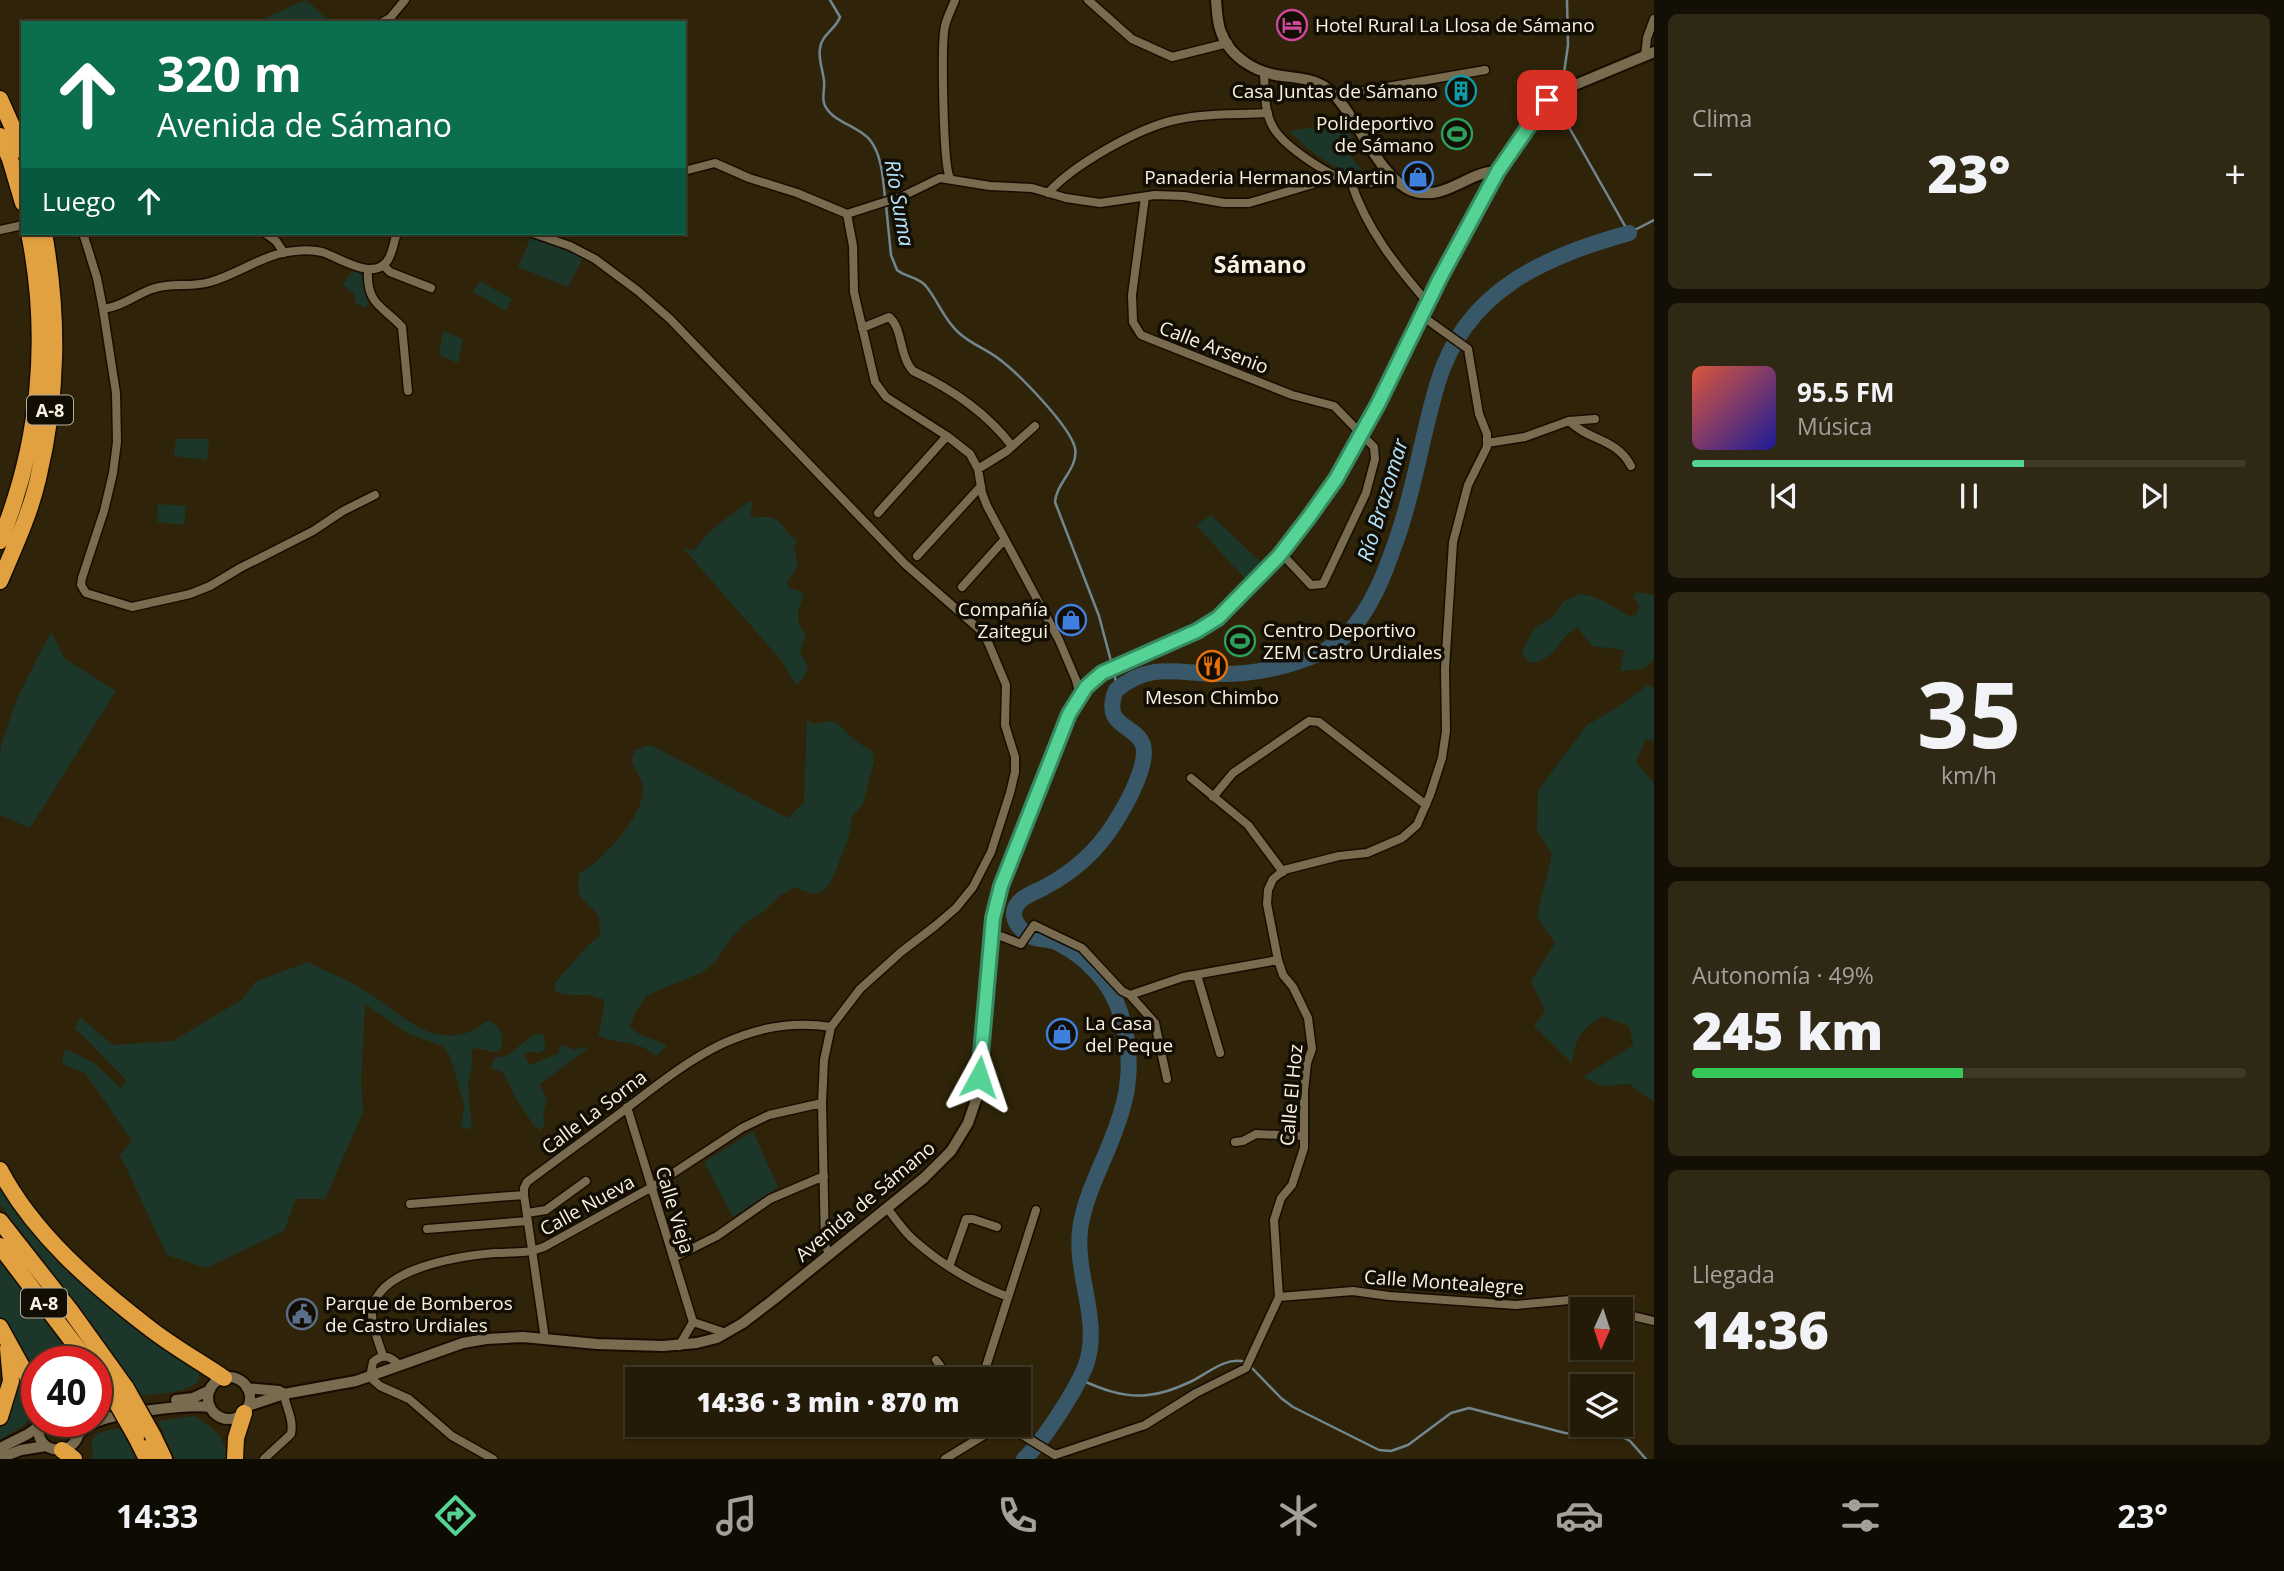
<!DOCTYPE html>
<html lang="es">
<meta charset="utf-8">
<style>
:root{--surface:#231b07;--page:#2f2815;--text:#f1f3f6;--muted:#a3a19b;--line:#403928;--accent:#54d395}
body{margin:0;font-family:"Open Sans",sans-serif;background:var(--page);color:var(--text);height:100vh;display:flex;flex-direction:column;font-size:26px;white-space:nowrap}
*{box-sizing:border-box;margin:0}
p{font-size:23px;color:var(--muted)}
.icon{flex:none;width:38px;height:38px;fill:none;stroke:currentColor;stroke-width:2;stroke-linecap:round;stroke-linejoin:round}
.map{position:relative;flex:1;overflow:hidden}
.drawer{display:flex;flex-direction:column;gap:14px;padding:14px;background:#130f04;width:630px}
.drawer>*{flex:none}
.guide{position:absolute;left:21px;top:21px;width:665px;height:214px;border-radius:0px;box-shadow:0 2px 5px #0004,0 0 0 2px var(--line);background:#0b6e4f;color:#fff;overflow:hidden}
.needle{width:46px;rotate:183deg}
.buttons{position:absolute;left:1570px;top:1297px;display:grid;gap:14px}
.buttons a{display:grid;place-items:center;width:63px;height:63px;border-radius:0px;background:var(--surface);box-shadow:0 2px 5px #0004,0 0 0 2px var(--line);font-size:35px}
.speed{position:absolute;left:21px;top:1346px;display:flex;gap:14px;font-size:35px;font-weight:700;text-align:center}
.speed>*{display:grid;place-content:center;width:91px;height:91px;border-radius:50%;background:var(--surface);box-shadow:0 2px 5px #0004,0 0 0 2px var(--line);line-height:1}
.speed .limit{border:10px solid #d22;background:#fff;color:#111}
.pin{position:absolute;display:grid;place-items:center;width:60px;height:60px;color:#fff;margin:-30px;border-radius:14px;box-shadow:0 4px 10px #0006}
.me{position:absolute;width:77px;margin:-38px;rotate:5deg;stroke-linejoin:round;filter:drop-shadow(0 0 5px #0008)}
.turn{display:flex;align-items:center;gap:24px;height:147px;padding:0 21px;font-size:32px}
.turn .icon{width:91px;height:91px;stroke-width:2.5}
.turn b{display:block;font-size:49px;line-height:60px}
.then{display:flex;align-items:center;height:66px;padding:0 21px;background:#0003;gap:14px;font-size:26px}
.big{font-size:52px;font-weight:800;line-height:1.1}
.drawer .card{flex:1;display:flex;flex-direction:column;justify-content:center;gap:10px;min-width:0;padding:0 24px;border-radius:10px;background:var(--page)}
.drawer .dial{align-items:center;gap:0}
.dial b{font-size:91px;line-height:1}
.song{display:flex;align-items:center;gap:21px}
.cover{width:84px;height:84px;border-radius:10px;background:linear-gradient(135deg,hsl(10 70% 55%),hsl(240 70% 35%))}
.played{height:7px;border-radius:4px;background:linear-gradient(90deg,var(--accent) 60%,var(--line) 60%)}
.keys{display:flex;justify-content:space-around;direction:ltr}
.heat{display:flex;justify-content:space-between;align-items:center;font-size:38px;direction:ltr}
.charge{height:10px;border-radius:5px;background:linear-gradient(90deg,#34c759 49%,var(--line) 0)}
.trip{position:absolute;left:625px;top:1367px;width:406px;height:70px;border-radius:0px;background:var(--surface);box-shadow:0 2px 5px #0004,0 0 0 2px var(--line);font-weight:800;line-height:70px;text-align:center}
.menu{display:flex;height:112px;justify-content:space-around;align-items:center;background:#0e0b03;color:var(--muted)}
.menu .icon{width:49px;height:49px}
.menu .active{color:var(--accent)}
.menu b{font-size:32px;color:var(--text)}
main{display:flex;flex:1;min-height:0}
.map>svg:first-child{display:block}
.green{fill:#1c3629}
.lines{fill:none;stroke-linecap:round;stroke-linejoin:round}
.stream{stroke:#72868d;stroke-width:2.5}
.river{stroke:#385869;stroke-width:16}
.minor-casing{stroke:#170c00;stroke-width:11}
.tertiary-casing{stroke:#170c00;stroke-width:14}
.motorway-casing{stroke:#170c00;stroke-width:19}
.minor{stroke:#786b50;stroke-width:8}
.tertiary{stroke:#786b50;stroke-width:10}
.motorway{stroke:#e2a141;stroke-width:16}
.motorway-bridge-casing{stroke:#170c00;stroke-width:19;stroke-linecap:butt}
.motorway-bridge{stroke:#e2a141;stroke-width:16}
.route-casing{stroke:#378961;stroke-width:18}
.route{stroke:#54d395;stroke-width:12}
.labels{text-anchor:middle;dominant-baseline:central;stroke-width:7;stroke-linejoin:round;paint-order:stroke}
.shield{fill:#130e04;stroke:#b4ae9f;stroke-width:2}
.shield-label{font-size:18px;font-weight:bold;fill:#f9f2e2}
.poi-label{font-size:19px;fill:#f9f2e2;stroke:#130e04;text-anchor:start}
.street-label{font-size:19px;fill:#f9f2e2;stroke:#130e04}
.water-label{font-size:21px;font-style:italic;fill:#b4e4fd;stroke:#130e04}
.quarter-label{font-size:23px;font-weight:bold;fill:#f9f2e2;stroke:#130e04}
</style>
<main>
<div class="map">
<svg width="1654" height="1459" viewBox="0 0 1654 1459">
<rect width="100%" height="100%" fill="#2f2409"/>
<path class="green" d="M306 0 332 23H261L267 17Z
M1333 121 1344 125 1356 144 1347 151 1365 175C1337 174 1308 150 1289 131L1323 126 1324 122Z
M531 237 584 256 568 287 518 267Z
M352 271H359L365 282 369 303 364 308 355 302V295L343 285Z
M480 281 512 299 506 311 473 292Z
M443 331 463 339 458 363 439 355Z
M176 439H209L207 460 174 456Z
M748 502H753L750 517C767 518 775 513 785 529 787 534 793 536 797 541L794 547 798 565 787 583 789 588 800 591 804 597C796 610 795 623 806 635L800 652 808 667 804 677 796 685 781 660 683 548 694 550 709 532Z
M158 504 186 506 184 525 157 522Z
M1211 515 1264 565 1248 582 1196 525Z
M1636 592 1654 595V660L1643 669 1620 671 1624 650 1592 646 1577 627C1555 641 1557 660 1530 663L1522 653C1526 645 1530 632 1537 627 1549 617 1556 619 1562 602 1567 601 1573 596 1577 595 1592 591 1617 609 1629 616L1636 615 1640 607 1634 598Z
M51 632 64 658 116 691 30 828 0 815V753L2 742 18 696Z
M1647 685 1654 688V742L1646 739 1636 762 1654 783V1102L1629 1084 1601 1086 1583 1077 1633 1045 1629 1026 1603 1016C1581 1029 1576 1037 1572 1063L1534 1026 1545 1011 1531 981 1555 943 1537 917 1552 854 1537 831 1538 790 1587 725 1618 707Z
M807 720 814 724 829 721 837 723 857 742 872 751 874 761 863 804 851 818C852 836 844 848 838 865 829 888 823 902 795 887L779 896 764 911 746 923 731 938 716 961 703 972 647 995 636 1011 630 1026C639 1039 655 1037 667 1046L656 1056C637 1039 620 1045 598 1036L604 1007V1000C583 990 573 1000 555 991V983L589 944 600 936 599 916C586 899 573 900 580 873 603 860 641 819 643 791 644 779 634 771 632 760L635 750 651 745 788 818 804 802Z
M308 962C328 972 349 980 367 992 399 1011 427 1047 469 1032 476 1030 482 1024 488 1021 501 1025 506 1039 500 1051L492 1052 477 1048 472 1050V1065L468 1085 472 1129 461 1128 464 1105 450 1056 443 1046 409 1034 365 1004 361 1081 363 1112 325 1199H296L284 1231 206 1268 167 1255 120 1155 132 1141 85 1073 62 1064 65 1049 93 1062 121 1088 126 1080 75 1028 80 1017 113 1045 173 1041 243 999 255 982Z
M543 1034 546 1049 540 1053 529 1052 523 1054 530 1065 559 1053V1048L565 1045 574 1050 585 1046 587 1049 540 1084 547 1101 543 1112 545 1124 541 1130 535 1127 515 1097 503 1072 490 1068 495 1058 508 1055 533 1035Z
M753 1131 778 1187 733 1217 704 1162Z
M0 1180 10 1197 199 1370V1381C185 1394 159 1393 140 1396L93 1326 0 1204Z
M0 1261 77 1361 37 1362V1382L22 1360 0 1317Z
M15 1366C36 1408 49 1415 0 1439V1428L8 1413Z
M195 1416C215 1430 223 1433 227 1459H175L158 1421Z
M113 1429H121L137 1459H93L92 1443 95 1434Z"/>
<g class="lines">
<path class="stream" d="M830 0 840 17C836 29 822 34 820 48 818 59 823 70 824 81 825 88 822 96 824 103 829 121 859 126 870 140 882 155 883 179 885 198
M1562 87 1568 45 1567 0
M1564 94 1570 129 1629 233 1654 220
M886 205 891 255 897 270C906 277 917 277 925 285 938 300 943 319 959 333 971 344 986 349 999 359 1018 373 1070 426 1075 448 1079 468 1056 483 1055 502L1099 616 1112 665
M1114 672 1117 688
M1250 1366 1281 1398 1293 1407 1379 1450 1391 1451 1408 1445 1451 1413 1469 1408 1565 1433 1622 1437 1630 1441 1646 1459
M1079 1379C1101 1389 1124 1398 1148 1395 1162 1394 1177 1388 1190 1382 1207 1374 1226 1356 1245 1362"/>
<path class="river" d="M1024 1459C1043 1442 1079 1386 1087 1362 1100 1318 1075 1275 1080 1230 1083 1207 1092 1186 1101 1165 1125 1111 1139 1071 1120 1012 1110 982 1087 958 1058 943 1050 939 1040 940 1032 937 1024 933 1013 923 1014 913 1015 898 1034 893 1045 887 1073 872 1097 851 1114 824 1125 807 1149 765 1143 745 1135 723 1101 728 1116 690 1150 662 1177 673 1217 674 1255 675 1319 663 1347 634 1371 610 1385 573 1396 541 1415 489 1422 434 1438 382 1466 290 1544 257 1629 233"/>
<g class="minor-casing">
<path id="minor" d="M1088 0 1132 39 1172 57 1228 43
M381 23 390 18 405 0
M1645 56 1647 38 1654 19
M1264 74C1265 91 1264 112 1273 127 1283 146 1333 179 1353 182 1368 184 1382 183 1397 180
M1335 96 1485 70
M684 171 715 163 749 178 797 193 847 214 903 196 940 178 990 186 1032 188 1066 198 1100 203 1155 195 1184 196 1224 203H1249L1323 181 1334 175
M950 178C943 166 941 43 945 26 947 17 952 8 955 0
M1351 182C1366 228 1396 266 1428 303
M1048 193C1073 165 1138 128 1175 120 1205 113 1238 115 1268 113
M1145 197 1132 295 1133 322 1141 335 1292 395 1334 406 1374 447 1375 459 1366 493 1323 584 1311 585 1281 553
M847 214 853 246 854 292 875 382 886 397 947 436 970 454 978 469 982 493 987 506 1059 640 1076 680 1080 696
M0 230 23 225
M83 233 97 278 103 309 116 393 117 442 113 473 104 511 82 578 81 585 86 593 132 607 190 594 210 586 240 568 313 531 343 511 375 495
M265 233 276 241 284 253
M533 233 570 246 595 259 638 291 670 319 905 564 979 629 988 642 1006 685 1005 725 1015 757V772L1010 793 991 852 973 887 956 908 935 926 901 952 860 989 831 1027 824 1060 822 1103 825 1246 830 1254
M383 265 390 272 431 288
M368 270C366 305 383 306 402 327L408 391
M103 309C121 307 135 295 152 289 171 282 191 288 210 282 239 274 265 253 295 251 304 250 314 250 322 252 339 257 376 284 389 258 393 250 394 241 397 233
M862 328 889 317C903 328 899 356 913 371 952 389 986 412 1012 446
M1569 421C1589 441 1616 438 1631 466
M1487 443 1525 437 1569 421 1595 419
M978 469 1007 451 1035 426
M878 513 947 436
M917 556 981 486
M962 587 1004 540
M1191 778 1248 825 1283 872
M1213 797 1233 773 1309 721 1319 722 1426 805
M991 934 1003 937 1021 944 1034 925 1082 948 1122 991 1130 995 1183 977 1278 960
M1197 975 1220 1053
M1130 995 1155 1023 1167 1079
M627 1107 693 1322
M1235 1142 1243 1141 1256 1134 1304 1136
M410 1204 524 1195
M887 1208C896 1219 904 1232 915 1241 942 1265 975 1284 1008 1297
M527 1213 546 1210 586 1181
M427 1229 528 1221
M673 1258 717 1236 770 1199 824 1176
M949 1267 966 1219H973L997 1227
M1279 1297 1353 1291 1389 1296 1516 1305 1570 1300 1606 1309
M1620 1313 1654 1321
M693 1322 726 1333
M545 1339 524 1195V1188L527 1182C560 1157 594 1133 627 1108 689 1060 747 1014 831 1027
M679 1346 693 1322
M383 1356C379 1343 372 1327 372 1314 373 1268 461 1256 495 1253 512 1252 527 1254 544 1247L652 1187 742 1128 769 1115 822 1103
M936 1360 950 1379
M400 1366C391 1356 383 1353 373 1362L370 1377 380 1386 409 1399 452 1436 493 1459
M982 1379 1036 1210
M264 1459 291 1434C294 1419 286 1408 284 1394
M945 1459 999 1426 1019 1433 1055 1455 1145 1425 1196 1393 1246 1368 1279 1297 1274 1220 1281 1198 1292 1185 1304 1148V1091L1307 1063 1312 1049 1308 1018 1293 987 1283 975 1278 960 1267 904 1268 890 1273 879 1284 870 1339 856 1367 853 1402 838 1417 825 1430 795 1442 758 1446 731 1445 669 1453 542 1468 485 1487 447V434L1479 414 1468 349 1422 316"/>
</g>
<g class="tertiary-casing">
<path id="tertiary" d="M1216 0C1217 10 1217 22 1221 32 1230 58 1257 73 1282 76 1298 78 1315 79 1328 89 1356 112 1378 178 1412 191 1445 202 1468 171 1498 171
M208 1398a21 21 0 1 1 42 0a21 21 0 1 1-42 0Z
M247 1388 279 1391 284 1394
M176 1400 193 1398 210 1390
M248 1406 284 1394 356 1381 463 1343 486 1339 523 1337 597 1344 663 1346 697 1343 717 1338 743 1323 773 1300 924 1178 951 1151 959 1138 968 1123 978 1094 993 918 1001 886 1060 732 1080 696 1102 673 1197 631 1218 618 1279 556 1336 479 1378 404 1440 278 1498 171 1544 104 1558 92 1654 52
M40 1421C28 1459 89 1459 77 1421
M79 1434C83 1430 87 1426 92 1424 111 1413 188 1404 210 1407
M0 1448 28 1434 39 1426
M0 1458 21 1450 46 1446"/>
</g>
<g class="motorway-casing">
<path id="motorway" d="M0 99 23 151
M0 136 10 159 23 203
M0 541C40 443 50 337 29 233
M0 581C14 548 30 514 38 479 58 396 59 317 44 233
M0 1170C33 1233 92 1284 148 1327 172 1346 199 1361 224 1378
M0 1221 70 1310 126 1388
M0 1246 88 1362
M0 1327 37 1394
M96 1373 111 1393
M0 1417 11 1381 8 1348
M153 1436 164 1459
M136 1437 147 1459
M62 1450 74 1459
M235 1459 236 1438 244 1413"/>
</g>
<use href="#minor" class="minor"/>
<use href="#tertiary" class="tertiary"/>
<use href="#motorway" class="motorway"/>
<g class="motorway-bridge-casing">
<path id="motorway-bridge" d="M126 1388 153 1436
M111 1393 136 1437"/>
</g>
<use href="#motorway-bridge" class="motorway-bridge"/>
</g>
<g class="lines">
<g class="route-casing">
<path id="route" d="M979 1077 993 918 1001 886 1069 714 1086 687 1102 673 1197 631 1218 618 1279 556 1309 517 1336 479 1378 404 1440 278 1498 171 1547 100"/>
</g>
<use href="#route" class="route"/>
</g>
<defs>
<g id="hotel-ring" transform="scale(1.575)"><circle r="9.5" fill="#130e04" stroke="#d1479c" stroke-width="1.5"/><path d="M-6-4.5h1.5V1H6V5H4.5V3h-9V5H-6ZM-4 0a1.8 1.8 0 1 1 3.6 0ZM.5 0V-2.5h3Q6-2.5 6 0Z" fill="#d1479c"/></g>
<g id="building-ring" transform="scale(1.575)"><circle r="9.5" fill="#130e04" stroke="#0f9aa8" stroke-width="1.5"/><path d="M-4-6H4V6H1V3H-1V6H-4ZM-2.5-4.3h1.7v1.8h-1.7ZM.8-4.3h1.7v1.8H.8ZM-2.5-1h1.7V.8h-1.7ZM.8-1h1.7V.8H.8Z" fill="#0f9aa8"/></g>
<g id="stadium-ring" transform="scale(1.575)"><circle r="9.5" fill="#130e04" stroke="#2e9e5b" stroke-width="1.5"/><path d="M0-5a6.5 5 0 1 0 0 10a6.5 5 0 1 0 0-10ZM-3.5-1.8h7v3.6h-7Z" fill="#2e9e5b"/></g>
<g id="shop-ring" transform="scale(1.575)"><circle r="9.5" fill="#130e04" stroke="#3f7fe0" stroke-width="1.5"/><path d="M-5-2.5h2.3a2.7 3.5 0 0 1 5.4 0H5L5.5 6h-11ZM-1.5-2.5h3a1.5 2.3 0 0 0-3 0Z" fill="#3f7fe0"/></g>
<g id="restaurant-ring" transform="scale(1.575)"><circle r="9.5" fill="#130e04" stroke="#e8710a" stroke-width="1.5"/><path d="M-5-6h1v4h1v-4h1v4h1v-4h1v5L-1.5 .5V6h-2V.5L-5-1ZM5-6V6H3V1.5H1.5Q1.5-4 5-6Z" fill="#e8710a"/></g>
<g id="civic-ring" transform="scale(1.575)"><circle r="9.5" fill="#130e04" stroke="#5c6f8a" stroke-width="1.5"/><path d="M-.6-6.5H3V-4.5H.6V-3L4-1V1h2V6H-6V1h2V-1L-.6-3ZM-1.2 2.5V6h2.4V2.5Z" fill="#5c6f8a"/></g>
</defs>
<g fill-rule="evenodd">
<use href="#hotel-ring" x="1292" y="25"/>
<use href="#building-ring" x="1461" y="91"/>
<use href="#stadium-ring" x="1457" y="134"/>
<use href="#shop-ring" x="1418" y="177"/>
<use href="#shop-ring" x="1071" y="620"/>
<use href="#stadium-ring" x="1240" y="641"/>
<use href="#restaurant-ring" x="1212" y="666"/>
<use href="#shop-ring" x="1062" y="1034"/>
<use href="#civic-ring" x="302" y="1314"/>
</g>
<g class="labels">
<g class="shield">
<rect x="27" y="395.5" width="46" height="29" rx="5"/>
<rect x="21" y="1288.5" width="46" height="29" rx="5"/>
</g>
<g class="shield-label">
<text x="50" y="410">A-8</text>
<text x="44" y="1303">A-8</text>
</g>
<g class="poi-label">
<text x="1315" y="25">Hotel Rural La Llosa de Sámano</text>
<text x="1438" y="91" text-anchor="end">Casa Juntas de Sámano</text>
<text x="1434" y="123" text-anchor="end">Polideportivo<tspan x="1434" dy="22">de Sámano</tspan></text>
<text x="1395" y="177" text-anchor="end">Panaderia Hermanos Martin</text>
<text x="1048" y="609" text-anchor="end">Compañía<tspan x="1048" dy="22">Zaitegui</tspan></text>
<text x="1263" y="630">Centro Deportivo<tspan x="1263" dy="22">ZEM Castro Urdiales</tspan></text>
<text x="1212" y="697" text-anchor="middle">Meson Chimbo</text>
<text x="1085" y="1023">La Casa<tspan x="1085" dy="22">del Peque</tspan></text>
<text x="325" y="1303">Parque de Bomberos<tspan x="325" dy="22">de Castro Urdiales</tspan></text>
</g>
<g class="street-label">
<text transform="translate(1214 347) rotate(21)">Calle Arsenio</text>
<text transform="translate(1291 1095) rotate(-85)">Calle El Hoz</text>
<text transform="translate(594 1112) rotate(-37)">Calle La Sorna</text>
<text transform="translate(865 1201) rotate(-40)">Avenida de Sámano</text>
<text transform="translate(587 1205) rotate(-29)">Calle Nueva</text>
<text transform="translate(675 1210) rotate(73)">Calle Vieja</text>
<text transform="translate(1444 1282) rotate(4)">Calle Montealegre</text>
</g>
<g class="water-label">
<text transform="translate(900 203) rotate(80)">Río Suma</text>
<text transform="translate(1382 500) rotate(-73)">Río Brazomar</text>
</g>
<g class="quarter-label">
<text x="1260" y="264">Sámano</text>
</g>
</g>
</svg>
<div class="buttons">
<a><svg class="needle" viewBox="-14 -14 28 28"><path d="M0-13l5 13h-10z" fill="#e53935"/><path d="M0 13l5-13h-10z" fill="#a3a19b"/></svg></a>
<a><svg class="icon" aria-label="layers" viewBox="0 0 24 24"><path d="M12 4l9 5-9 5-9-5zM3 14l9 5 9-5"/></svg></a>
</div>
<div class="speed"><div class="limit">40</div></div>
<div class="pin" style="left:1547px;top:100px;background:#d93025"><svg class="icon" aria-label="arrive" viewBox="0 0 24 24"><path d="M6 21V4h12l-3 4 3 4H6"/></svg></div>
<svg class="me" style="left:979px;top:1077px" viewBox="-20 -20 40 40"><path d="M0-17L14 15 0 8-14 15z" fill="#54d395" stroke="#fff" stroke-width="4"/></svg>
<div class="trip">14:36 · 3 min · 870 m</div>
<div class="guide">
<div class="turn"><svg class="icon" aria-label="ahead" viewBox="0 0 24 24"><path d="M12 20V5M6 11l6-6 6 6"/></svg><div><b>320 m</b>Avenida de Sámano</div></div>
<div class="then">Luego<svg class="icon" aria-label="ahead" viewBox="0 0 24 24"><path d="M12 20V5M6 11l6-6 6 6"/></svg></div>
</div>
</div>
<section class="drawer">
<div class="card"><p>Clima</p>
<div class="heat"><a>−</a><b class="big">23°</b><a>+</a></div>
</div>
<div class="card">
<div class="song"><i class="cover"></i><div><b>95.5 FM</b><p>Música</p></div></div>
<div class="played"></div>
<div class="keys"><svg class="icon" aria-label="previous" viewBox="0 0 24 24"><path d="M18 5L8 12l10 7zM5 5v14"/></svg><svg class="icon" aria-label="pause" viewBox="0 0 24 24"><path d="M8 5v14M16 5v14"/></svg><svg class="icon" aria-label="next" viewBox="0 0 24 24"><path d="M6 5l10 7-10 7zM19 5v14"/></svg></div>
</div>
<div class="card dial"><b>35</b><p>km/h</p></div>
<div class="card"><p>Autonomía · 49%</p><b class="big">245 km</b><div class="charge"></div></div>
<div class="card"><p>Llegada</p><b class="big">14:36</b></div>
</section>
</main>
<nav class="menu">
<b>14:33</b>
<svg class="icon active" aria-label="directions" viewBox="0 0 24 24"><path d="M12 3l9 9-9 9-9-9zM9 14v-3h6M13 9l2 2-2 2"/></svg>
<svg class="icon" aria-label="music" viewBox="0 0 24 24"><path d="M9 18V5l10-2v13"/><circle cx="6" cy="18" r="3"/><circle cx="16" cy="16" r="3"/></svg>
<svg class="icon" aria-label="phone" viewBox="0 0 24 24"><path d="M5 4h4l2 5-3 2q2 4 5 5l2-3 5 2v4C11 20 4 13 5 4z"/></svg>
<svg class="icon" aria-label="climate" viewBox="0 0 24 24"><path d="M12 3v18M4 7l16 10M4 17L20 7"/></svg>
<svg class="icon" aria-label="car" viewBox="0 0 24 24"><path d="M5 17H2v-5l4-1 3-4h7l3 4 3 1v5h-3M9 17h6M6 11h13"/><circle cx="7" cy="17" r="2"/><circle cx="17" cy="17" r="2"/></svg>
<svg class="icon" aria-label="filters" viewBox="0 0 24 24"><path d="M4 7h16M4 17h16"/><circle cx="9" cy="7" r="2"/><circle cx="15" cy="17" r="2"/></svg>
<b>23°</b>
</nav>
